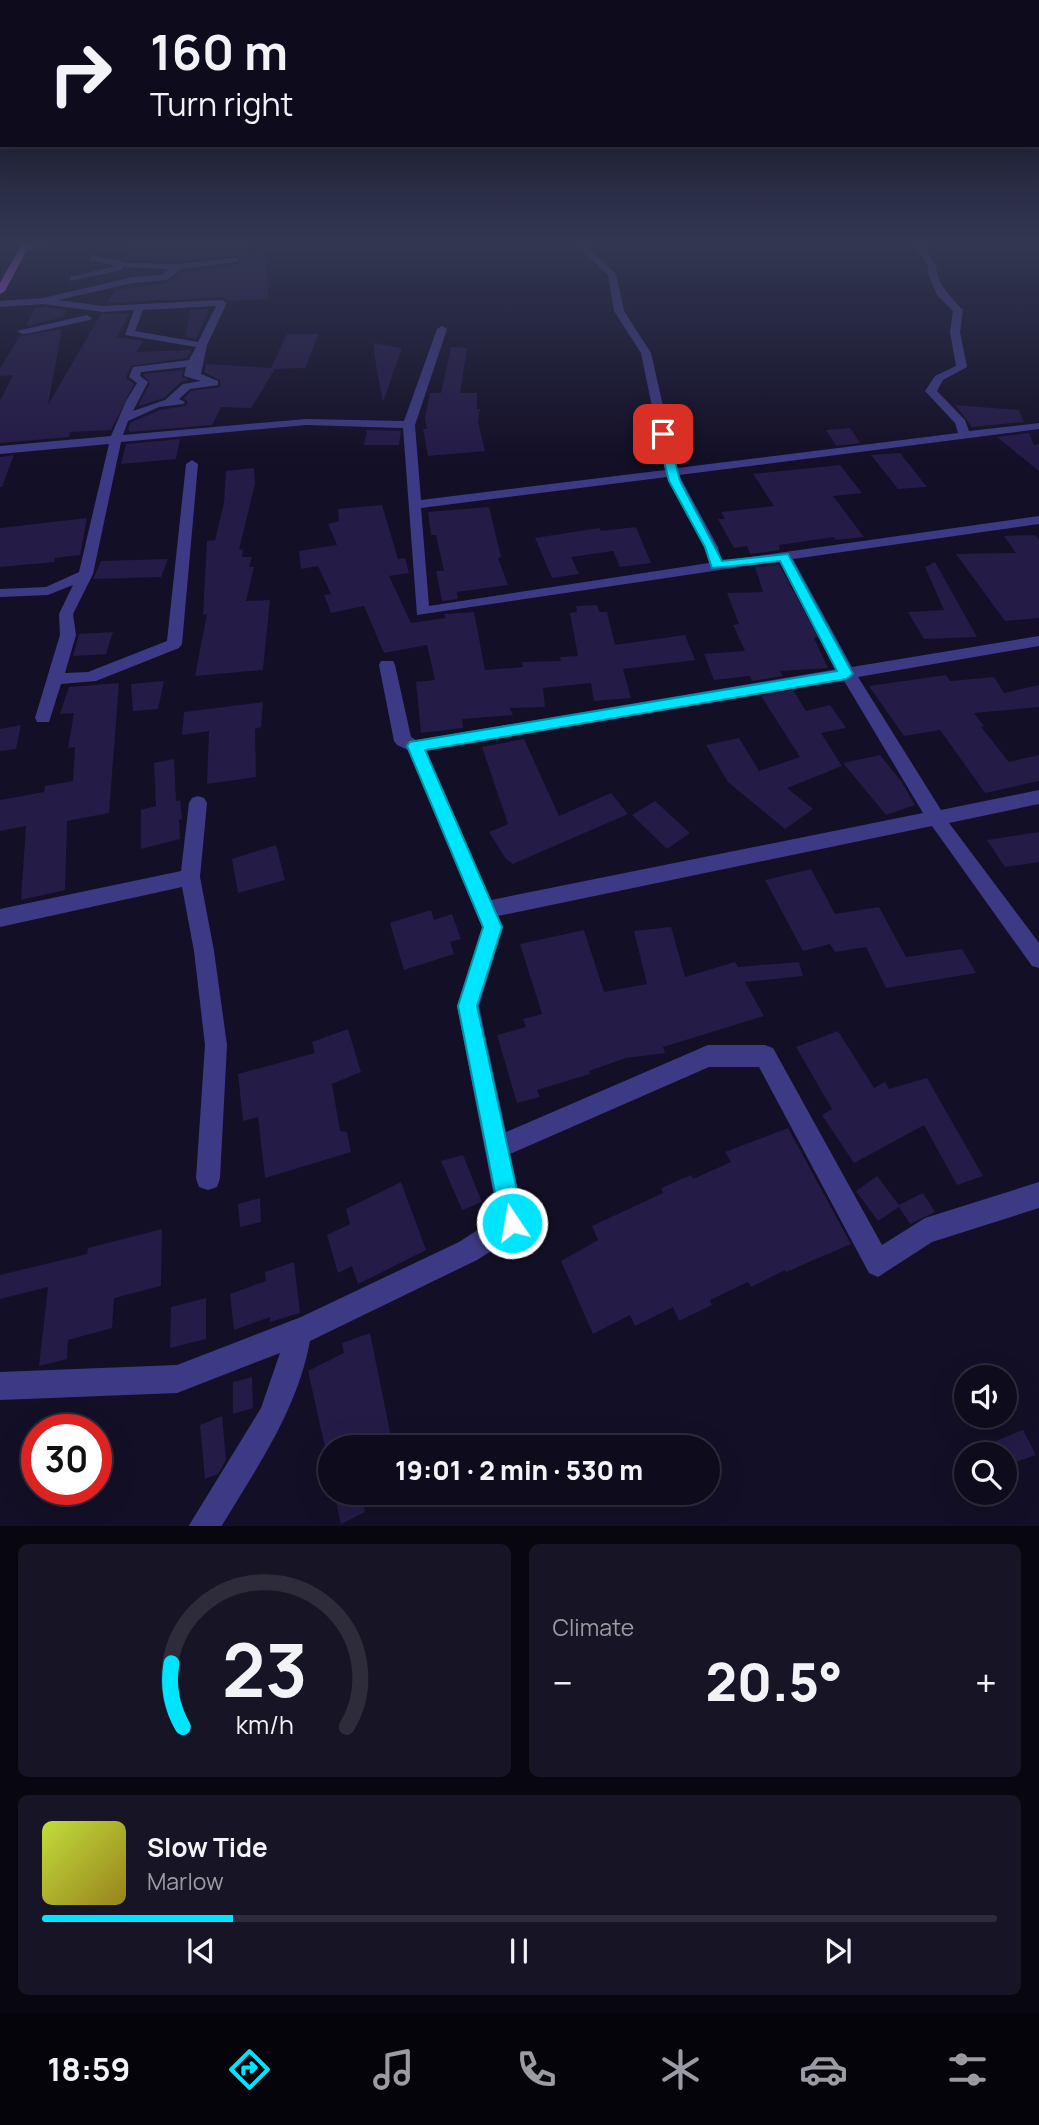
<!DOCTYPE html>
<meta charset="utf-8">
<style>
:root{--surface:#0e0b1c;--page:#171425;--text:#f1f3f6;--muted:#9b9ba3;--line:#2e2b3b;--accent:#00e5ff}
body{margin:0;font-family:Manrope,sans-serif;background:var(--page);color:var(--text);height:100vh;display:flex;flex-direction:column;font-size:26px;white-space:nowrap}
*{box-sizing:border-box;margin:0}
p{font-size:23px;color:var(--muted)}
.icon{flex:none;width:38px;height:38px;fill:none;stroke:currentColor;stroke-width:2;stroke-linecap:round;stroke-linejoin:round}
.map{position:relative;height:1526px;overflow:hidden}
.sheet{display:flex;flex-direction:column;gap:18px;padding:18px;background:#08060f;flex:1}
.sheet>*{flex:none}
.hud{position:absolute;left:0px;top:0px;width:1040px;height:147px;box-shadow:0 7px 28px #0002,0 0 0 2px var(--line);background:#0e0b1c;color:var(--text);overflow:hidden}
.buttons{position:absolute;left:954px;top:1365px;display:grid;gap:14px}
.buttons a{display:grid;place-items:center;width:63px;height:63px;border-radius:50%;background:var(--surface);box-shadow:0 7px 28px #0002,0 0 0 2px var(--line);font-size:35px}
.speed{position:absolute;left:21px;top:1414px;display:flex;gap:14px;font-size:35px;font-weight:700;text-align:center}
.speed>*{display:grid;place-content:center;width:91px;height:91px;border-radius:50%;background:var(--surface);box-shadow:0 7px 28px #0002,0 0 0 2px var(--line);line-height:1}
.speed .limit{border:10px solid #d22;background:#fff;color:#111}
.pin{position:absolute;display:grid;place-items:center;width:60px;height:60px;color:#fff;margin:-30px;border-radius:14px;box-shadow:0 4px 10px #0006}
.me{position:absolute;width:77px;margin:-38px;rotate:348deg;stroke-linejoin:round;filter:drop-shadow(0 0 5px #0008)}
.turn{display:flex;align-items:center;gap:24px;height:147px;padding:0 35px;font-size:32px}
.turn .icon{width:91px;height:91px;stroke-width:2.5}
.turn b{display:block;font-size:49px;line-height:60px}
.big{font-size:52px;font-weight:800;line-height:1.1}
.sheet .tile{flex:1;display:flex;flex-direction:column;justify-content:center;gap:10px;min-width:0;padding:0 24px;border-radius:10px;background:var(--page)}
.sheet .dial{align-items:center;gap:0}
.dial svg{height:182px;overflow:visible;fill:none;stroke:var(--line);stroke-width:7;stroke-linecap:round;text-anchor:middle}
.dial text{fill:var(--text);stroke:none}
.song{display:flex;align-items:center;gap:21px}
.cover{width:84px;height:84px;border-radius:10px;background:linear-gradient(135deg,hsl(70 70% 55%),hsl(50 70% 35%))}
.played{height:7px;border-radius:4px;background:linear-gradient(90deg,var(--accent) 20%,var(--line) 20%)}
.keys{display:flex;justify-content:space-around;direction:ltr}
.heat{display:flex;justify-content:space-between;align-items:center;font-size:38px;direction:ltr}
.sheet .tiles{flex:1;display:grid;gap:18px;grid-template-columns:1fr 1fr}
.tile:last-child{grid-column:span 2}
.trip{position:absolute;left:318px;top:1435px;width:402px;height:70px;border-radius:35px;background:var(--surface);box-shadow:0 7px 28px #0002,0 0 0 2px var(--line);font-weight:800;line-height:70px;text-align:center}
.tab-bar{display:flex;height:112px;justify-content:space-around;align-items:center;background:#06040b;color:var(--muted)}
.tab-bar .icon{width:49px;height:49px}
.tab-bar .current{color:var(--accent)}
.tab-bar b{font-size:32px;color:var(--text)}
.map>svg:first-child{display:block}
.building{fill:#241b47}
.lines{fill:none;stroke-linecap:round;stroke-linejoin:round}
.minor{fill:#3d3a85;fill-rule:evenodd}
.major{fill:#c25bff;fill-rule:evenodd}
.route{fill:#00e5ff;stroke:#0095a6;stroke-width:2}
</style>
<div class="map">
<svg width="1039" height="1527" viewBox="0 0 1039 1527">
<rect width="100%" height="100%" fill="#130f26"/>
<path class="building" d="M124 244H255L254 248 266 247 268 299 229 301 222 297 107 303 115 290 167 283 182 272 237 265 243 256 178 261 129 260H126Z
M46 307 66 310 64 317 26 326 35 308Z
M209 309 196 339 186 337 190 310Z
M130 313 117 337 143 341 136 352 191 350 187 358 131 366 126 378 134 384 111 430 70 432 69 437 0 443V401L13 375 0 376V368L20 336 62 329 48 405 101 314Z
M287 334H319L305 368 275 369 251 408 221 407 212 425 130 432 128 429 130 423 160 410 185 406 188 402 184 398 191 391 220 387V380L204 372 206 364 271 368Z
M373 343 402 348 383 402 376 365Z
M451 347 467 348 460 393H477V409H480L478 422 485 451 428 456 423 429H427L425 418 430 393H441Z
M183 370 182 377 189 380 181 382 164 398 138 406 150 383 143 374Z
M955 405 1019 410 1024 422 972 427Z
M850 428 860 443 836 446 826 430Z
M367 430 401 431 399 445H364Z
M1029 433 1034 445 1039 444V471L997 437Z
M180 439 176 459 121 464 126 444Z
M900 453 927 487 898 489 871 455Z
M14 455 2 487H0V457Z
M840 465 862 493 833 496 864 537 836 540 834 537 779 545 780 550 750 554 747 546 734 548 718 519H725L721 512 774 506 753 474Z
M254 468 255 484 239 550 243 549 242 557H252L249 567H254L246 601 270 600 263 670 195 676 207 614 203 615 207 541 215 540 224 503 226 471Z
M382 505 398 559 405 558 409 573 389 576 411 623 445 618 444 614 474 612 485 670 523 667 522 662 561 661 560 657 578 656 570 613 577 612 576 606 597 605 599 612H607L615 645 685 635 695 660 623 669 631 698 594 701 591 683 543 688 545 707 510 708 513 715 462 719 463 728 421 733 416 682 435 680 427 645 384 653 364 606 331 613 324 595 331 594 318 566 301 569 299 551 337 545 328 524 339 521 338 509Z
M489 507 501 557 498 558 508 585 457 592 458 599 442 601 436 571H444L436 535H431L428 512Z
M87 518 80 555 55 558 54 562 0 567V528Z
M636 527 651 563 620 567 613 551 571 557 579 574 552 578 535 538 599 528 601 531Z
M1035 535 1039 540V618L1005 621 956 554 1016 553 1004 536Z
M168 559 161 577 93 579 101 561Z
M935 562 977 637 924 639 908 612 944 610 925 567Z
M779 564 818 637 814 638 828 668 780 671 783 676 752 681 750 676 714 680 704 654 745 651 733 625 739 624 727 593 763 592 755 567Z
M113 632 106 654 73 656 79 634Z
M946 675 950 681 994 677 1004 693 1039 685V707L974 713 984 726 981 727 1009 762 1039 755V781L985 793 940 730 904 736 869 686Z
M164 681 158 709 133 711 131 684Z
M119 683 109 813 67 821 65 890 21 900 26 826 0 831V800L44 792 45 786 73 781 75 747 68 748 74 713 60 714 69 687Z
M793 690 806 711 830 705 846 728 821 733 842 766 787 788 813 809 785 829 728 782 706 745 739 738 759 771 800 757 761 696Z
M263 702 261 727 255 729 256 777 207 784 209 731 182 735 184 712Z
M21 725 16 749 0 751V729Z
M524 739 559 816 611 793 628 814 513 864 506 859 489 832 508 824 482 747Z
M880 755 901 781 915 805 886 815 843 763Z
M174 759 176 801 180 800 182 819 179 820 180 839 141 849V810L156 806 154 763Z
M655 801 690 833 667 849 632 815Z
M1039 832V862L1005 867 987 840Z
M276 845 285 880 238 893 232 859Z
M811 869 835 914 879 907 906 957 962 949 976 973 886 988 866 947 835 952 830 944 803 951 765 880Z
M431 910 434 920 452 914 461 939 450 942 454 954 404 970 390 923Z
M671 927 685 977 735 962 738 967 799 962 803 976 745 982 764 1016 663 1047 665 1053 626 1058 589 1071 590 1074 537 1090 540 1097 517 1103 497 1035 526 1027 523 1019 542 1014 520 944 584 930 604 992 647 984 634 931Z
M348 1029 361 1072 332 1084 340 1131 347 1132 351 1152 265 1178 258 1117 243 1121 238 1074 315 1053 312 1042Z
M838 1031 874 1088 885 1082 889 1089 927 1078 983 1176 957 1185 924 1125 854 1163 822 1115 832 1109 796 1047Z
M788 1128 851 1244 786 1272 785 1270 751 1287 748 1282 710 1300 712 1305 679 1321 673 1307 635 1326 630 1315 593 1334 561 1261 598 1240 592 1226 663 1193 661 1188 691 1175 693 1179 731 1162 725 1152Z
M463 1155 482 1202 462 1210 441 1161Z
M877 1176 899 1205 923 1193 935 1212 910 1224 899 1207 878 1221 856 1191Z
M401 1182 426 1250 358 1284 352 1266 338 1273 327 1235 350 1224 346 1209Z
M260 1198 261 1222 240 1227 238 1204Z
M162 1229 161 1286 114 1298 112 1328 68 1340 67 1359 39 1366 48 1287 0 1299V1275L87 1254 88 1248Z
M294 1262 300 1313 270 1322V1317L234 1330 230 1294 266 1281 265 1272Z
M206 1298V1339L170 1348 171 1307Z
M370 1333 393 1447H325L308 1371 344 1353 342 1343Z
M252 1377 253 1408 233 1414V1382Z
M222 1416 226 1460 218 1474 205 1479 200 1425Z
M1023 1430 1036 1455 1005 1466 1004 1454H999L993 1442Z
M334 1493H397L364 1507 365 1512 341 1524Z"/>
<g class="lines">
<path class="minor" d="M35 244H51L22 253 18 250Z
M575 244H584L616 274 624 311 651 353 677 468 958 433 955 423 925 391 935 376 956 366 950 332 953 311 937 295 927 271 929 266 912 244H921L936 264C936 283 950 296 963 310L960 332 967 367 943 380 937 391 965 420 969 431 1039 423V429L679 475 718 547 722 561 1039 516V524L793 559 852 667 1039 636V646L858 677 941 810 1039 790V804L949 823 1039 943V968L1032 966 932 826 498 916 503 927 479 1006 506 1132 708 1045H765L773 1048 882 1245 925 1218 1039 1182V1208L932 1242 878 1277 869 1273 759 1067H709L510 1154 525 1223 521 1232 477 1260 310 1341C297 1411 257 1467 221 1527H188L261 1408 280 1353 177 1393 0 1400V1372L177 1365 301 1317 459 1242 498 1217 457 1006 483 927 408 750 397 745 394 741 379 665 381 661H393L395 665 411 737 416 740 838 669 780 561 417 615 403 428 306 425 121 442 93 574 73 614 76 635 65 673 88 672 167 641 186 464 192 460 198 464 182 644 179 648 96 681 61 684 49 722H37L35 718 60 635 59 614 73 585 48 595 0 597V589L46 587 79 572 109 444 0 454V446L111 436 126 401 137 383 129 377 133 367 189 360 196 347 125 335 134 310 103 312 43 304 0 307V301L43 298 133 277 162 275 169 269 123 267 122 270 70 281V277L116 266 89 260 92 255 129 263 178 264 240 257 237 262 181 269 167 280 133 283 58 300 103 306 222 300 227 303 207 345 201 374 218 381V385L190 389 179 399 185 402 183 404 159 407 128 421 123 435 306 419 404 421 437 329 442 326 447 329 415 425 421 500 665 470 641 353 614 311 608 275ZM216 306 198 342 135 331 143 310ZM186 367 184 376 201 381 183 384 165 400 133 411 148 382 140 376 141 372ZM667 477 704 547 709 563 429 606 421 508ZM843 679 923 813 491 900 426 750Z
M87 315 92 318 90 320 31 333 22 334 17 331Z
M198 796 204 798 207 803 200 877 214 951 227 1045 220 1178 217 1187 208 1190 199 1187 196 1178 205 1045 194 951 182 887 0 927V909L181 871 189 803 192 798Z"/>
<path class="major" d="M22 244H30L5 291 0 294V283Z"/>
</g>
<linearGradient id="sky" x2="0" y2="1"><stop stop-color="#0a0815"/><stop offset="0.53" stop-color="#333752"/><stop offset="1" stop-color="#333752" stop-opacity="0"/></linearGradient>
<rect width="1039" height="458" fill="url(#sky)"/>
<path class="route" d="M663 431 668 434 680 481 722 561 788 554 853 674 846 679 425 750 502 927 477 1006 524 1223 521 1231 512 1234 504 1231 501 1223 458 1006 483 927 407 746 410 742 837 671 780 561 712 568 705 547 669 481 657 434Z"/>
</svg>
<div class="buttons">
<a><svg class="icon" aria-label="sound" viewBox="0 0 24 24"><path d="M4 9h4l5-4v14l-5-4H4zM17 9q2 3 0 6"/></svg></a>
<a><svg class="icon" aria-label="search" viewBox="0 0 24 24"><circle cx="10" cy="10" r="6"/><path d="M15 15l6 6"/></svg></a>
</div>
<div class="speed"><div class="limit">30</div></div>
<div class="pin" style="left:663px;top:434px;background:#d93025"><svg class="icon" aria-label="arrive" viewBox="0 0 24 24"><path d="M6 21V4h12l-3 4 3 4H6"/></svg></div>
<svg class="me" style="left:512px;top:1223px" viewBox="-20 -20 40 40"><circle r="17" fill="#00e5ff" stroke="#fff" stroke-width="3"/><path d="M0-11L8 9 0 5-8 9z" fill="#fff"/></svg>
<div class="trip">19:01 · 2 min · 530 m</div>
<div class="hud">
<div class="turn"><svg class="icon" aria-label="right" viewBox="0 0 24 24"><path d="M7 20v-9h11M14 6l5 5-5 5"/></svg><div><b>160 m</b>Turn right</div></div>
</div>
</div>
<section class="sheet">
<div class="tiles">
<div class="tile dial"><svg viewBox="0 0 100 80">
<path d="M14 69A42 42 0 1 1 86 69"/>
<path d="M14 69A42 42 0 0 1 9 41" stroke="#00e5ff"/>
<text x="50" y="56" font-size="32" font-weight="700">23</text>
<text x="50" y="72" font-size="11">km/h</text>
</svg></div>
<div class="tile"><p>Climate</p>
<div class="heat"><a>−</a><b class="big">20.5°</b><a>+</a></div>
</div>
<div class="tile">
<div class="song"><i class="cover"></i><div><b>Slow Tide</b><p>Marlow</p></div></div>
<div class="played"></div>
<div class="keys"><svg class="icon" aria-label="previous" viewBox="0 0 24 24"><path d="M18 5L8 12l10 7zM5 5v14"/></svg><svg class="icon" aria-label="pause" viewBox="0 0 24 24"><path d="M8 5v14M16 5v14"/></svg><svg class="icon" aria-label="next" viewBox="0 0 24 24"><path d="M6 5l10 7-10 7zM19 5v14"/></svg></div>
</div>
</div>
</section>
<nav class="tab-bar">
<b>18:59</b>
<svg class="icon current" aria-label="directions" viewBox="0 0 24 24"><path d="M12 3l9 9-9 9-9-9zM9 14v-3h6M13 9l2 2-2 2"/></svg>
<svg class="icon" aria-label="music" viewBox="0 0 24 24"><path d="M9 18V5l10-2v13"/><circle cx="6" cy="18" r="3"/><circle cx="16" cy="16" r="3"/></svg>
<svg class="icon" aria-label="phone" viewBox="0 0 24 24"><path d="M5 4h4l2 5-3 2q2 4 5 5l2-3 5 2v4C11 20 4 13 5 4z"/></svg>
<svg class="icon" aria-label="climate" viewBox="0 0 24 24"><path d="M12 3v18M4 7l16 10M4 17L20 7"/></svg>
<svg class="icon" aria-label="car" viewBox="0 0 24 24"><path d="M5 17H2v-5l4-1 3-4h7l3 4 3 1v5h-3M9 17h6M6 11h13"/><circle cx="7" cy="17" r="2"/><circle cx="17" cy="17" r="2"/></svg>
<svg class="icon" aria-label="filters" viewBox="0 0 24 24"><path d="M4 7h16M4 17h16"/><circle cx="9" cy="7" r="2"/><circle cx="15" cy="17" r="2"/></svg>
</nav>
